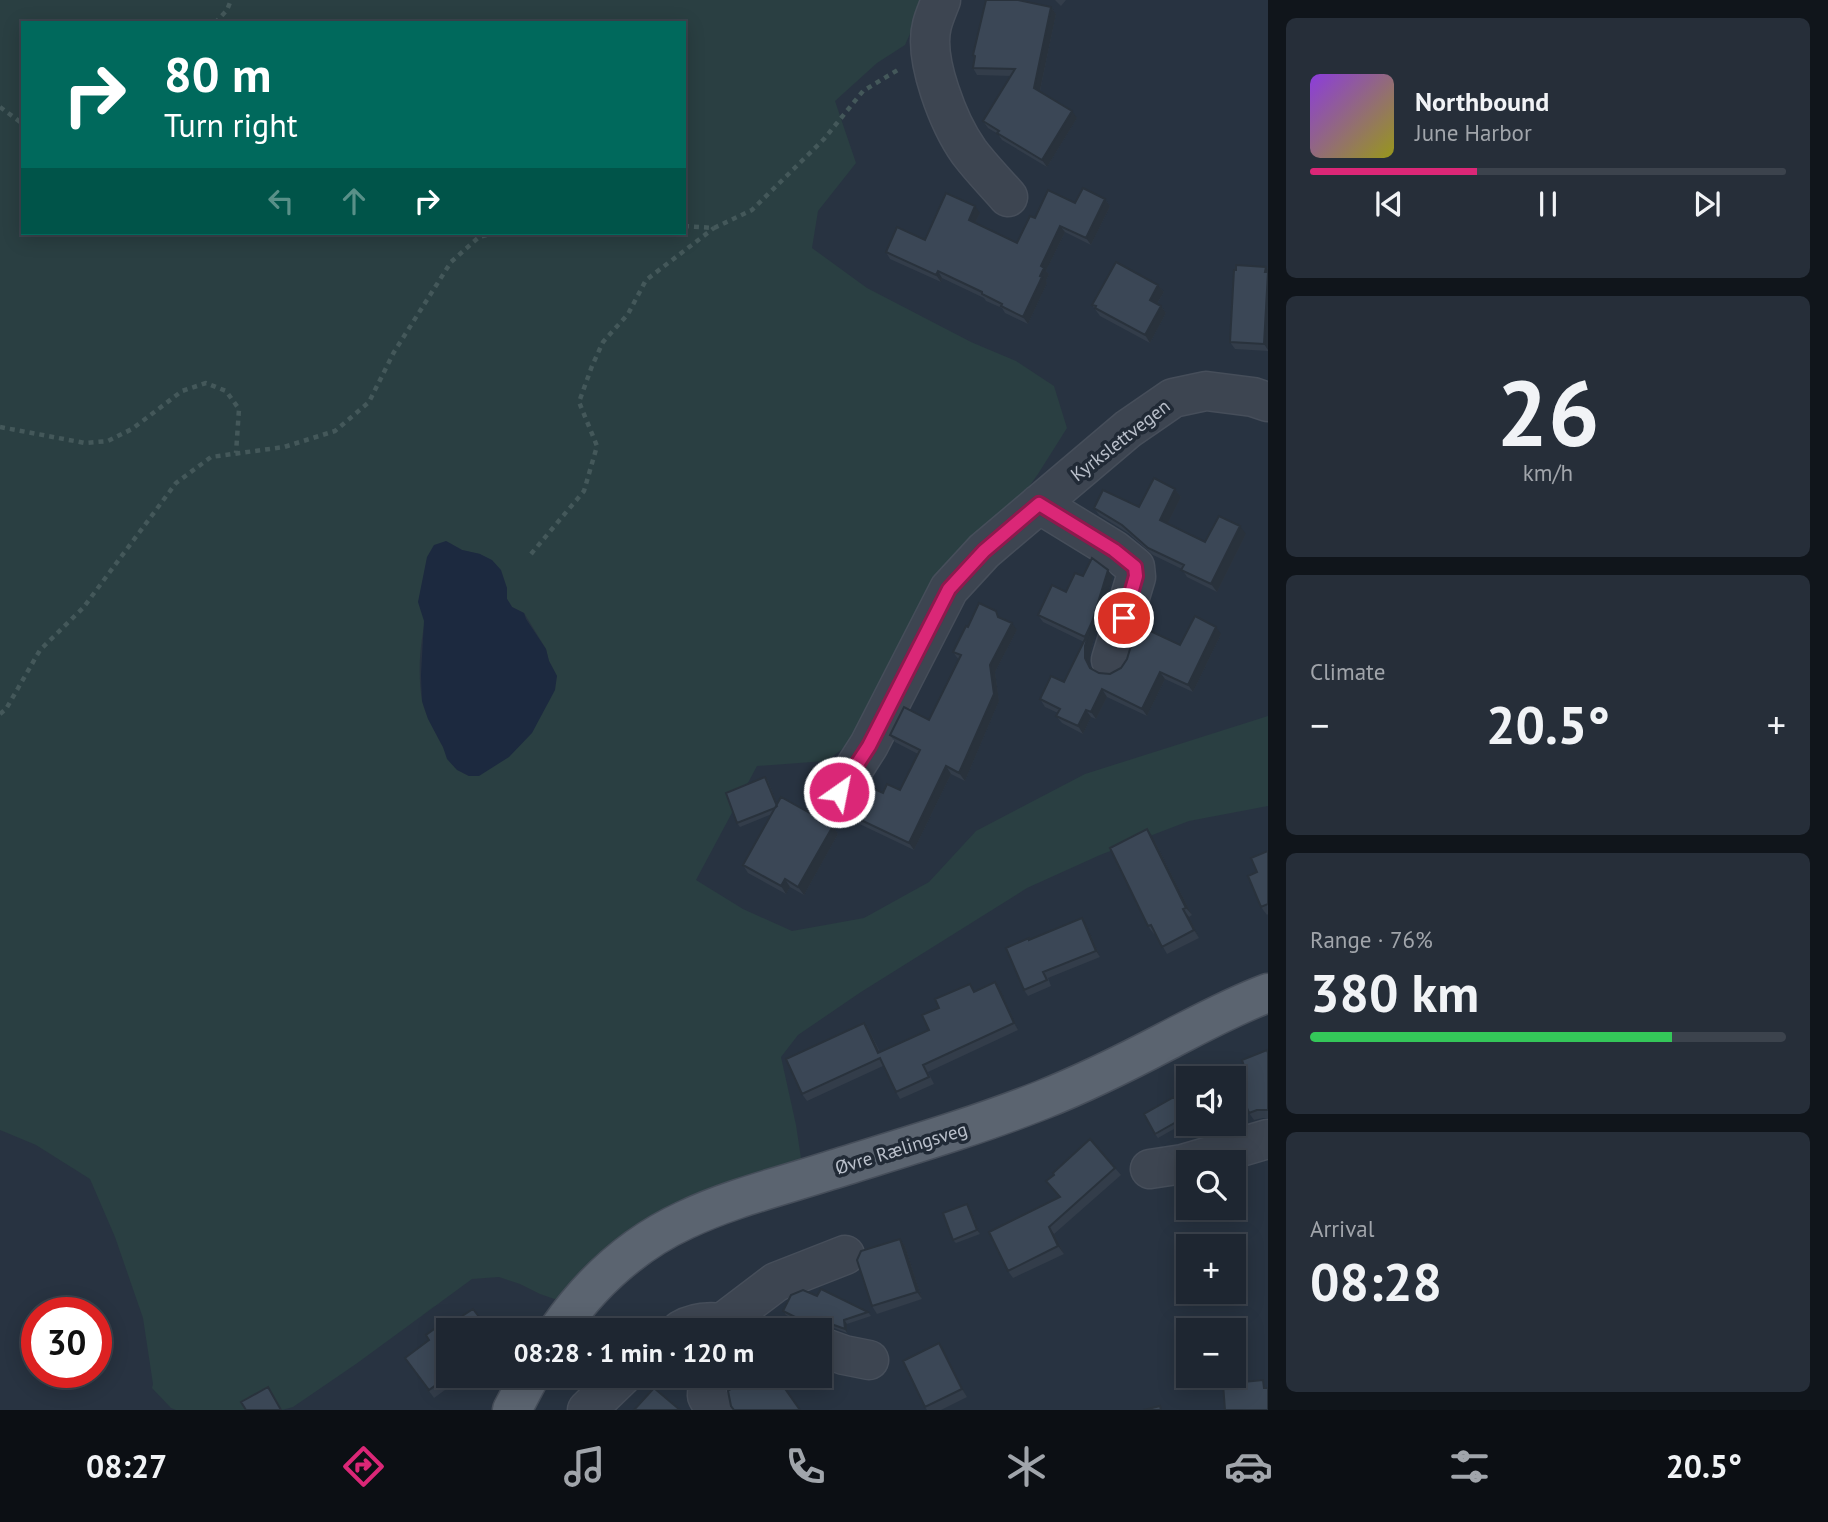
<!DOCTYPE html>
<meta charset="utf-8">
<style>
:root{--surface:#1e2631;--page:#262e39;--text:#f1f3f6;--muted:#a1a5ab;--line:#3c434d;--accent:#db2777}
body{margin:0;font-family:"PT Sans",sans-serif;background:var(--page);color:var(--text);height:100vh;display:flex;flex-direction:column;font-size:26px;white-space:nowrap}
*{box-sizing:border-box;margin:0}
p{font-size:23px;color:var(--muted)}
.icon{flex:none;width:38px;height:38px;fill:none;stroke:currentColor;stroke-width:2;stroke-linecap:round;stroke-linejoin:round}
.map{position:relative;flex:1;overflow:hidden}
.sheet{display:flex;flex-direction:column;gap:18px;padding:18px;background:#10151b;width:560px}
.sheet>*{flex:none}
.guide{position:absolute;left:21px;top:21px;width:665px;height:214px;border-radius:0px;box-shadow:0 4px 18px #0003,0 0 0 2px var(--line);background:#00695c;color:#fff;overflow:hidden}
.fabs{position:absolute;left:1176px;top:1066px;display:grid;gap:14px}
.fabs a{display:grid;place-items:center;width:70px;height:70px;border-radius:0px;background:var(--surface);box-shadow:0 4px 18px #0003,0 0 0 2px var(--line);font-size:35px}
.speed{position:absolute;left:21px;top:1297px;display:flex;gap:14px;font-size:35px;font-weight:700;text-align:center}
.speed>*{display:grid;place-content:center;width:91px;height:91px;border-radius:50%;background:var(--surface);box-shadow:0 4px 18px #0003,0 0 0 2px var(--line);line-height:1}
.speed .limit{border:10px solid #d22;background:#fff;color:#111}
.pin{position:absolute;display:grid;place-items:center;width:60px;height:60px;color:#fff;margin:-30px;border:4px solid #fff;border-radius:50%;box-shadow:0 2px 7px #0007}
.me{position:absolute;width:77px;margin:-38px;rotate:33deg;stroke-linejoin:round;filter:drop-shadow(0 0 5px #0008)}
.turn{display:flex;align-items:center;gap:24px;height:147px;padding:0 28px;font-size:32px}
.turn .icon{width:91px;height:91px;stroke-width:2.5}
.turn b{display:block;font-size:49px;line-height:60px}
.lanes{display:flex;align-items:center;height:66px;padding:0 28px;background:#0003;justify-content:center;gap:35px;direction:ltr}
.lanes .off{opacity:.35}
.big{font-size:52px;font-weight:800;line-height:1.1}
.sheet .tile{flex:1;display:flex;flex-direction:column;justify-content:center;gap:10px;min-width:0;padding:0 24px;border-radius:10px;background:var(--page)}
.sheet .dial{align-items:center;gap:0}
.dial b{font-size:91px;line-height:1}
.song{display:flex;align-items:center;gap:21px}
.cover{width:84px;height:84px;border-radius:10px;background:linear-gradient(135deg,hsl(270 70% 55%),hsl(60 70% 35%))}
.played{height:7px;border-radius:4px;background:linear-gradient(90deg,var(--accent) 35%,var(--line) 35%)}
.keys{display:flex;justify-content:space-around;direction:ltr}
.heat{display:flex;justify-content:space-between;align-items:center;font-size:38px;direction:ltr}
.charge{height:10px;border-radius:5px;background:linear-gradient(90deg,#34c759 76%,var(--line) 0)}
.trip{position:absolute;left:436px;top:1318px;width:396px;height:70px;border-radius:0px;background:var(--surface);box-shadow:0 4px 18px #0003,0 0 0 2px var(--line);font-weight:800;line-height:70px;text-align:center}
.dock{display:flex;height:112px;justify-content:space-around;align-items:center;background:#0c0f14;color:var(--muted)}
.dock .icon{width:49px;height:49px}
.dock .selected{color:var(--accent)}
.dock b{font-size:32px;color:var(--text)}
main{display:flex;flex:1;min-height:0}
.map>svg:first-child{display:block}
.green{fill:#2a3f42;fill-rule:evenodd}
.water{fill:#1c293f}
.lines{fill:none;stroke-linecap:round;stroke-linejoin:round}
.minor-casing{stroke:#464e5a;stroke-width:41}
.major-casing{stroke:#464e5a;stroke-width:41}
.path{stroke:#44585a;stroke-width:4.5;stroke-dasharray:5 5;stroke-linecap:butt}
.minor{stroke:#3d4551;stroke-width:38}
.major{stroke:#5b6470;stroke-width:38}
.wall{fill:#333d4a}
.shaded-wall{fill:#29323c}
.building{fill:#3b4756;stroke:#29323c;stroke-width:2}
.route-casing{stroke:#8e194d;stroke-width:18}
.route{stroke:#db2777;stroke-width:12}
.labels{text-anchor:middle;dominant-baseline:central;stroke-width:7;stroke-linejoin:round;paint-order:stroke}
.street-label{font-size:19px;fill:#bac0cb;stroke:#212a36}
</style>
<main>
<div class="map">
<svg width="1268" height="1410" viewBox="0 0 1268 1410">
<rect width="100%" height="100%" fill="#283341"/>
<path class="green" d="M0 0H925L905 45 877 63 835 101 856 163 818 211 812 248 867 288 971 342 1016 361 1054 386 1067 428 1038 474 962 580 866 732 826 761 757 766 696 880 743 909 792 931 864 918 929 882 976 831 1085 774 1268 716V806L1189 821 1100 855 1027 888 861 992 798 1035 781 1057 796 1125 805 1185 751 1193 566 1303 540 1294 520 1284 499 1277 472 1279 356 1364 293 1407 282 1410H176L171 1408 152 1388 153 1384 143 1318 115 1237 90 1179 36 1145 0 1130ZM23 23H684V233H23ZM446 541 462 550 480 554 507 588V599L512 607 524 613 546 649 549 661 557 676 469 776C446 764 451 760 439 740 433 727 425 715 422 700 413 646 432 593 446 541Z"/>
<path class="water" d="M446 541 462 550 480 554 492 560 501 570 507 588V599L512 607 524 613 526 619 546 649 549 661 557 676 555 690 532 733 509 757 479 776H469L457 770 447 759 443 747 428 719 422 701 421 675 424 621 418 602 427 557 434 545Z"/>
<g class="lines">
<g class="minor-casing">
<path id="minor" d="M941 0C938 8 934 17 932 25 923 59 949 124 969 152 981 168 995 182 1008 197
M1039 504 1114 550 1135 567 1136 577 1111 660
M839 792 869 745 949 589 984 551 1128 429 1173 398 1206 391 1253 397 1268 402
M1150 1169 1183 1164 1268 1139
M722 1323 776 1282 845 1255
M681 1330C694 1322 707 1321 722 1323L728 1330
M819 1346 844 1355 869 1360
M708 1376 707 1396 715 1410
M587 1410 622 1376"/>
</g>
<g class="major-casing">
<path id="major" d="M558 1330C590 1284 633 1244 685 1220 729 1199 778 1187 825 1172 898 1149 971 1128 1042 1100 1085 1083 1127 1062 1167 1041 1200 1024 1233 1006 1268 993
M512 1410 530 1376"/>
</g>
<path class="path" d="M215 23 227 10 231 0
M0 107 23 124
M684 226 714 228 752 210 824 139 863 91 901 68
M0 427 85 443 108 441 132 429 182 391 206 383 226 391 239 409 236 453
M531 554 584 491 597 446 579 402 592 366 603 342 628 314 646 280 714 228
M0 714 6 709 40 650 83 608 176 483 211 457 284 447 335 431 369 402 394 352 451 262 479 237 495 233"/>
<use href="#minor" class="minor"/>
<use href="#major" class="major"/>
</g>
<path class="wall" d="M1055 0H1066L1061 6Z
M1051 7 1056 14 1040 91 1077 118 1047 167 1002 140 998 134 988 128 983 121 1011 76 977 75 973 68 975 58 973 55Z
M1105 199 1110 206 1091 245 1065 232 1046 271 1049 274 1046 281 1047 283 1028 324 1005 313 1002 308 986 301 984 298 942 278 941 282 890 259 886 252 925 240 980 213 975 223 1017 243 1035 218 1075 203Z
M1266 267 1268 269V351L1235 349 1230 342Z
M1158 285 1164 292 1157 304 1161 306 1166 313 1150 343 1100 316 1092 305Z
M1175 489 1181 497 1168 523 1205 542 1246 534 1217 592 1187 577 1182 569 1153 555 1128 533 1099 515 1094 508 1139 507Z
M1083 576 1113 577 1095 635 1090 654V666L1092 669 1099 673 1110 674 1121 668 1137 641 1180 645 1221 634 1193 692 1165 679 1147 716 1107 697 1096 719 1091 717 1083 734 1062 723 1056 716 1058 713 1045 707 1040 699 1064 682 1084 642 1043 622 1038 615 1066 592Z
M1001 618 1017 630 995 672 999 701 965 781 951 774 914 850 847 818 842 811 883 793 900 790 918 754 895 742 890 735 929 720 959 660 953 652 968 627Z
M765 777 768 781 777 804 833 826 838 834 804 895 790 887 786 894 748 873 743 865 772 814 740 827 737 823Z
M1147 829 1152 836 1192 915 1189 917 1199 938 1167 954 1155 933 1154 934 1148 926Z
M1268 851V914L1267 915 1261 907 1257 872Z
M1086 924 1100 957 1048 978 1051 986 1028 996 1024 990Z
M995 982 1000 989 1018 1030 928 1072 934 1084 900 1099 896 1092 883 1066 807 1101 802 1094 864 1023 869 1030 880 1052 929 1030 975 991Z
M1268 1052V1118H1263L1254 1120 1249 1113 1245 1069Z
M1177 1101 1188 1121 1158 1138 1155 1134Z
M1115 1168 1121 1175 1054 1234 1064 1254 1013 1278 1008 1271 1059 1197 1046 1181Z
M967 1204 970 1208 980 1234 956 1243 953 1240Z
M900 1239 905 1246 922 1299 877 1314 872 1306Z
M817 1296 868 1312 871 1316 847 1324V1333L826 1325 816 1324 810 1327 786 1315 783 1311Z
M447 1326 448 1376H464L434 1398 405 1358Z
M944 1351 967 1397 941 1410H927L925 1407Z"/>
<path class="shaded-wall" d="M1051 7 1056 14 1039 95 1034 88Z
M1072 111 1077 118 1047 167 1042 160Z
M1105 199 1110 206 1091 245 1086 238Z
M975 206 980 213 973 227 969 220Z
M1060 226 1065 232 1046 271 1049 274 1046 281 1047 283 1028 324 1023 317 1041 266Z
M1266 267 1268 269V350L1264 344Z
M938 271 942 278 941 282 936 275Z
M1158 285 1164 292 1155 307 1150 300Z
M1161 306 1166 313 1150 343 1145 335Z
M1175 489 1181 497 1166 527 1160 520Z
M1240 526 1246 534 1217 592 1211 584Z
M1108 570 1113 577 1095 635 1090 654V666L1096 675 1085 658V646L1087 640 1085 637Z
M1012 623 1017 630 995 672 999 701 965 781 959 773 990 665Z
M1216 627 1221 634 1193 692 1188 685Z
M1160 672 1165 679 1147 716 1142 709Z
M1102 689 1107 697 1096 719 1091 712Z
M1086 710 1091 717 1083 734 1078 726Z
M946 766 951 774 914 850 909 843Z
M833 826 838 834 804 895 798 887Z
M1147 829 1152 836 1192 915 1186 908Z
M785 879 790 887 786 894 781 886Z
M1183 909 1189 917 1199 938 1194 930Z
M1082 918 1086 924 1100 957 1096 951Z
M995 982 1000 989 1018 1030 1014 1023Z
M864 1023 869 1030 883 1060 878 1053Z
M967 1204 970 1208 980 1234 977 1230Z
M1049 1227 1054 1234 1064 1254 1058 1246Z
M900 1239 905 1246 922 1299 917 1292Z
M844 1320 847 1324V1333L845 1329Z
M939 1343 944 1351 967 1397 962 1389Z"/>
<path class="building" d="M986 0H1018L1051 7 1034 88 1072 111 1042 160 997 133 999 131 983 121 1015 69 973 68 975 56 973 55Z
M1083 188 1105 199 1086 238 1060 226 1041 266 1044 268 1040 276 1042 277 1023 317 1001 306 1002 304 982 294V292L938 271 936 275 886 252 897 227 925 240 946 193 975 206 969 220 1017 243 1030 216 1035 218 1048 190 1075 203Z
M1116 262 1158 285 1150 300 1161 306 1145 335 1095 308 1096 306 1092 305Z
M1236 265 1266 267 1265 272H1268L1264 344 1230 342 1234 270H1236Z
M1154 478 1175 489 1160 520 1205 542 1219 516 1240 526 1211 584 1181 570 1184 565 1148 548 1122 525 1094 508 1103 490 1139 507Z
M1092 558 1108 570 1092 622 1085 637 1038 615 1052 585 1066 592 1075 573 1083 576Z
M979 603 996 611 998 617 1012 623 990 665 994 694 959 773 946 766 909 843 842 811V805L852 797 861 783 883 793 887 784 900 790 920 750 890 735 904 707 929 720 961 655 953 652 966 626 968 627Z
M1195 616 1216 627 1188 685 1160 672 1142 709 1102 689 1091 712 1086 710 1078 726 1056 716 1060 709 1040 699 1051 676 1064 682 1090 629 1085 646V658L1090 668 1099 673 1110 674 1121 668 1127 659 1133 639 1137 641 1144 628 1180 645Z
M765 777 777 806 775 808 737 823 726 793Z
M781 797 833 826 798 887 785 879 781 886 743 865Z
M1147 829 1186 908 1183 909 1194 930 1162 947 1151 925 1148 926 1110 848Z
M1268 851V904L1261 907 1248 876 1257 872 1251 858Z
M1082 918 1096 951 1043 972 1047 980 1024 990 1006 948 1029 938V940Z
M995 982 1014 1023 923 1065 929 1077 896 1092 880 1058 802 1094 786 1059 864 1023 878 1053 929 1030 922 1015 939 1008 935 999 970 984 974 992Z
M1267 1050 1268 1053V1110H1257L1249 1113 1233 1075 1245 1069 1242 1060Z
M1174 1097 1185 1117 1155 1134 1144 1114Z
M1090 1139 1115 1168 1049 1227 1058 1246 1008 1271 989 1232 1060 1197 1046 1181 1054 1175 1053 1173Z
M967 1204 977 1230 953 1240 943 1213Z
M900 1239 917 1292 872 1306 857 1260 861 1251Z
M821 1289 868 1312 844 1320 845 1329 823 1321H813L807 1323 783 1311 791 1295 803 1290 817 1296Z
M473 1309 489 1330H448V1376L429 1390 405 1358 429 1340 426 1335 444 1322 447 1326Z
M939 1343 962 1389 925 1407 903 1361Z
M750 1376H776L800 1410H734L731 1406 728 1391Z
M1263 1380 1264 1388H1268V1410H1225L1223 1384Z
M268 1387 281 1410H246L241 1402Z
M654 1388 680 1410H634Z
M1160 1406 1161 1410H1144Z"/>
<g class="lines">
<g class="route-casing">
<path id="route" d="M839 792 869 746 949 589 984 551 1039 504 1114 550 1135 567 1136 576 1124 618"/>
</g>
<use href="#route" class="route"/>
</g>
<g class="labels">
<g class="street-label">
<text transform="translate(1120 440) rotate(-38)">Kyrkslettvegen</text>
<text transform="translate(901 1148) rotate(-17)">Øvre Rælingsveg</text>
</g>
</g>
</svg>
<div class="fabs">
<a><svg class="icon" aria-label="sound" viewBox="0 0 24 24"><path d="M4 9h4l5-4v14l-5-4H4zM17 9q2 3 0 6"/></svg></a>
<a><svg class="icon" aria-label="search" viewBox="0 0 24 24"><circle cx="10" cy="10" r="6"/><path d="M15 15l6 6"/></svg></a>
<a>+</a>
<a>−</a>
</div>
<div class="speed"><div class="limit">30</div></div>
<div class="pin" style="left:1124px;top:618px;background:#d93025"><svg class="icon" aria-label="arrive" viewBox="0 0 24 24"><path d="M6 21V4h12l-3 4 3 4H6"/></svg></div>
<svg class="me" style="left:839px;top:792px" viewBox="-20 -20 40 40"><circle r="17" fill="#db2777" stroke="#fff" stroke-width="3"/><path d="M0-11L8 9 0 5-8 9z" fill="#fff"/></svg>
<div class="trip">08:28 · 1 min · 120 m</div>
<div class="guide">
<div class="turn"><svg class="icon" aria-label="right" viewBox="0 0 24 24"><path d="M7 20v-9h11M14 6l5 5-5 5"/></svg><div><b>80 m</b>Turn right</div></div>
<div class="lanes"><svg class="icon off" aria-label="left" viewBox="0 0 24 24"><path d="M17 20v-9H6M10 6l-5 5 5 5"/></svg><svg class="icon off" aria-label="ahead" viewBox="0 0 24 24"><path d="M12 20V5M6 11l6-6 6 6"/></svg><svg class="icon" aria-label="right" viewBox="0 0 24 24"><path d="M7 20v-9h11M14 6l5 5-5 5"/></svg></div>
</div>
</div>
<section class="sheet">
<div class="tile">
<div class="song"><i class="cover"></i><div><b>Northbound</b><p>June Harbor</p></div></div>
<div class="played"></div>
<div class="keys"><svg class="icon" aria-label="previous" viewBox="0 0 24 24"><path d="M18 5L8 12l10 7zM5 5v14"/></svg><svg class="icon" aria-label="pause" viewBox="0 0 24 24"><path d="M8 5v14M16 5v14"/></svg><svg class="icon" aria-label="next" viewBox="0 0 24 24"><path d="M6 5l10 7-10 7zM19 5v14"/></svg></div>
</div>
<div class="tile dial"><b>26</b><p>km/h</p></div>
<div class="tile"><p>Climate</p>
<div class="heat"><a>−</a><b class="big">20.5°</b><a>+</a></div>
</div>
<div class="tile"><p>Range · 76%</p><b class="big">380 km</b><div class="charge"></div></div>
<div class="tile"><p>Arrival</p><b class="big">08:28</b></div>
</section>
</main>
<nav class="dock">
<b>08:27</b>
<svg class="icon selected" aria-label="directions" viewBox="0 0 24 24"><path d="M12 3l9 9-9 9-9-9zM9 14v-3h6M13 9l2 2-2 2"/></svg>
<svg class="icon" aria-label="music" viewBox="0 0 24 24"><path d="M9 18V5l10-2v13"/><circle cx="6" cy="18" r="3"/><circle cx="16" cy="16" r="3"/></svg>
<svg class="icon" aria-label="phone" viewBox="0 0 24 24"><path d="M5 4h4l2 5-3 2q2 4 5 5l2-3 5 2v4C11 20 4 13 5 4z"/></svg>
<svg class="icon" aria-label="climate" viewBox="0 0 24 24"><path d="M12 3v18M4 7l16 10M4 17L20 7"/></svg>
<svg class="icon" aria-label="car" viewBox="0 0 24 24"><path d="M5 17H2v-5l4-1 3-4h7l3 4 3 1v5h-3M9 17h6M6 11h13"/><circle cx="7" cy="17" r="2"/><circle cx="17" cy="17" r="2"/></svg>
<svg class="icon" aria-label="filters" viewBox="0 0 24 24"><path d="M4 7h16M4 17h16"/><circle cx="9" cy="7" r="2"/><circle cx="15" cy="17" r="2"/></svg>
<b>20.5°</b>
</nav>
